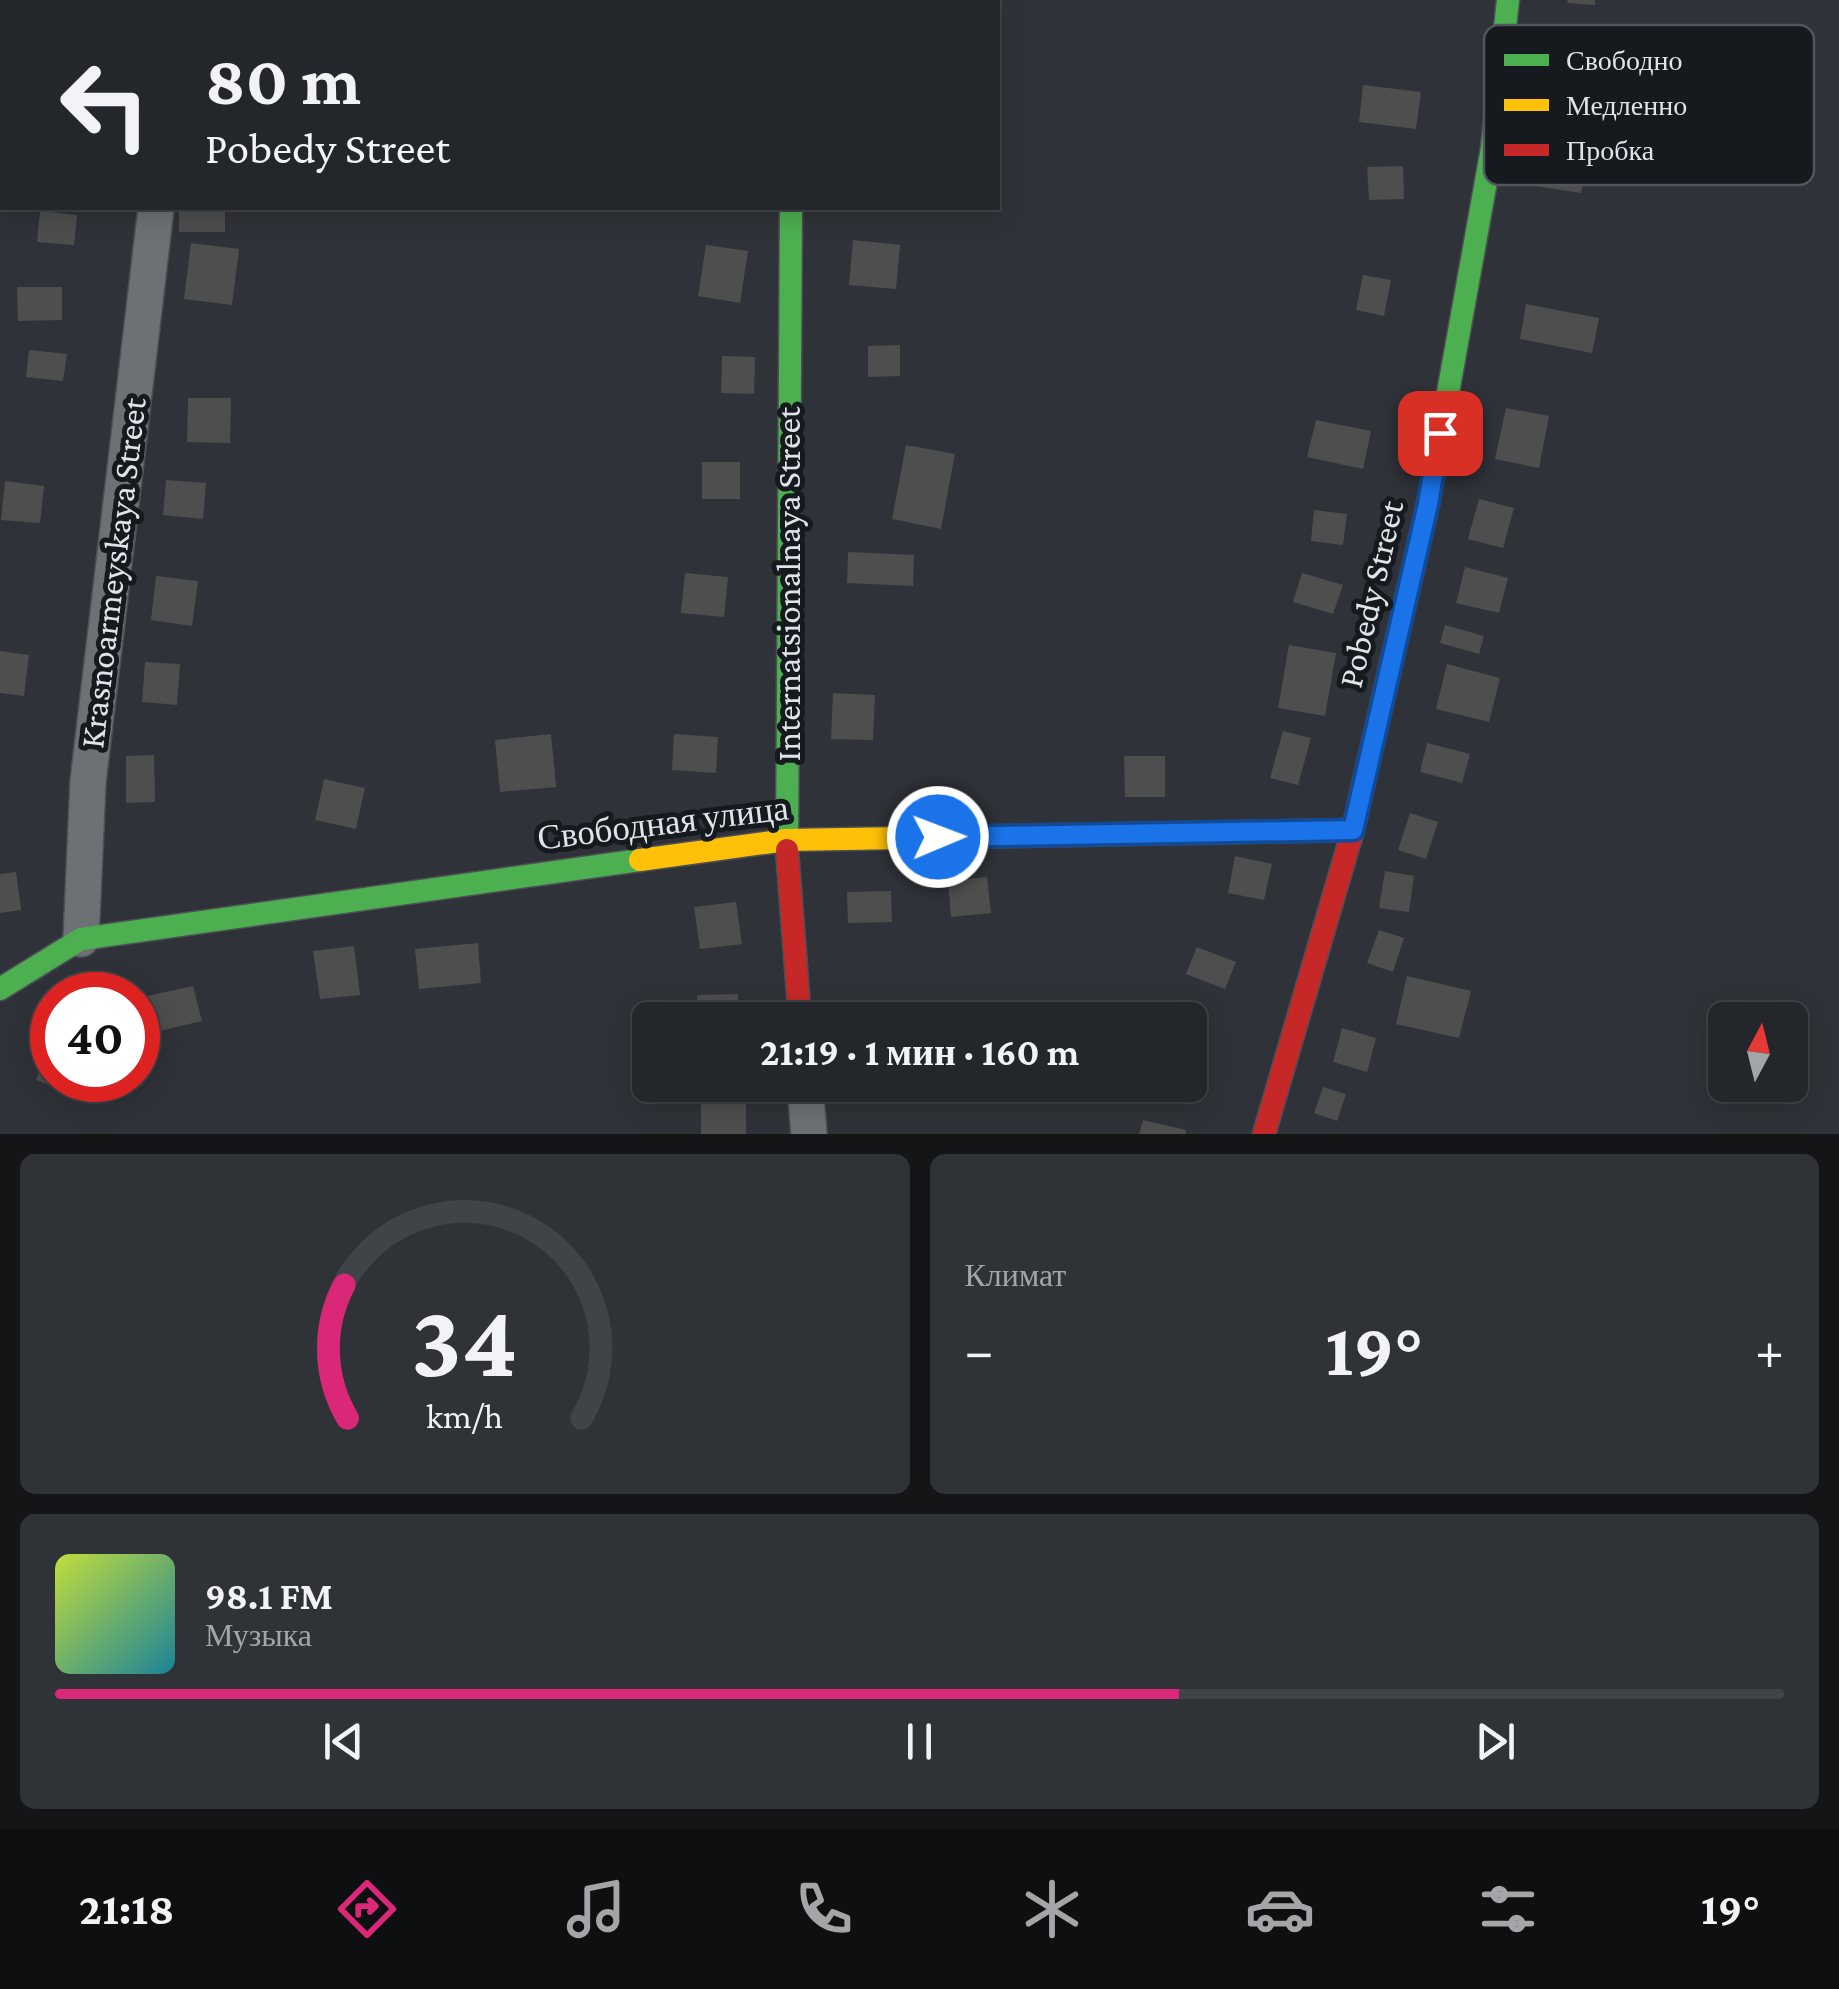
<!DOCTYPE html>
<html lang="ru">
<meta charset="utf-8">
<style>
:root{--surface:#23262a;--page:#2f3236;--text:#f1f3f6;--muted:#a3a5a8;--line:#404347;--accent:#db2777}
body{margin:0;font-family:"Crimson Pro",serif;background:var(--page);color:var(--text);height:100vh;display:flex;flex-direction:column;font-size:38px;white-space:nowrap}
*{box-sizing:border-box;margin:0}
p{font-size:32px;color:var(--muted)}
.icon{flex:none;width:55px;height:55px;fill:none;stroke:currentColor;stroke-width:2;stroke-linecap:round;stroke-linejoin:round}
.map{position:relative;height:1134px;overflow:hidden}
.panel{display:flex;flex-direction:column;gap:20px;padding:20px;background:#131517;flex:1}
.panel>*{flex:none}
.top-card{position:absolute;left:0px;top:0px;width:1000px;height:210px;box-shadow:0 5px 25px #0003,0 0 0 2px var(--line);background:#23262a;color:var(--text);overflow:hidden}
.needle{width:65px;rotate:7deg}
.tools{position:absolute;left:1708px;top:1002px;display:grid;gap:20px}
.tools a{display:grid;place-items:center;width:100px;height:100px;border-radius:15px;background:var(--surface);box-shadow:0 5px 25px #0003,0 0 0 2px var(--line);font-size:50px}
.speed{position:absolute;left:30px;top:972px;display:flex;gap:20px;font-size:50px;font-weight:700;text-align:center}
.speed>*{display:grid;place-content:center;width:130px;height:130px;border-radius:50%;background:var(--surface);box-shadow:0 5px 25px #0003,0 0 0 2px var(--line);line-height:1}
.speed .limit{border:15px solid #d22;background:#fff;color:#111}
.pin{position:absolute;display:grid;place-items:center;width:85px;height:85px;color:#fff;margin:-42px;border-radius:20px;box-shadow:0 5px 15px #0006}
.me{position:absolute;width:110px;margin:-55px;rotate:89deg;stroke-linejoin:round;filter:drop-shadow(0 0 8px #0008)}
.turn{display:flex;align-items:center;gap:35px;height:210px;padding:0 40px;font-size:45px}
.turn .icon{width:130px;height:130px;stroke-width:2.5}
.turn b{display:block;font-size:70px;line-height:85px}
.big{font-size:75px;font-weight:700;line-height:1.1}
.panel .card{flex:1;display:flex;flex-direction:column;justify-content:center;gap:15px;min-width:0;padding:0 35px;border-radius:15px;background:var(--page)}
.panel .dial{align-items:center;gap:0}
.dial svg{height:260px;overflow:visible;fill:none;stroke:var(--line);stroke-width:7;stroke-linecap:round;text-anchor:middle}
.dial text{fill:var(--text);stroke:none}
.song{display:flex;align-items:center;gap:30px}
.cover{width:120px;height:120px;border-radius:15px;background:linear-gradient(135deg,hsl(70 70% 55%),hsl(190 70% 35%))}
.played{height:10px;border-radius:5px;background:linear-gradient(90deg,var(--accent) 65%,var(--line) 65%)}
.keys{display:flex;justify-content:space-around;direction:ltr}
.heat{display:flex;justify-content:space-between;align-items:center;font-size:55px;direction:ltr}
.panel .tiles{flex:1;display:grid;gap:20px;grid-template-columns:1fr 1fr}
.card:last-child{grid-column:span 2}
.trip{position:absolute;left:632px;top:1002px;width:575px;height:100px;border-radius:15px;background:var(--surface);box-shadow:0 5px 25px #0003,0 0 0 2px var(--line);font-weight:700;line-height:100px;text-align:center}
.tabs{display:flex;height:160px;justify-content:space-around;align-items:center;background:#0e0f11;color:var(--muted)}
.tabs .icon{width:70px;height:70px}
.tabs .selected{color:var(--accent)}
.tabs b{font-size:45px;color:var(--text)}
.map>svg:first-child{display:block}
.building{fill:#4e4e4e}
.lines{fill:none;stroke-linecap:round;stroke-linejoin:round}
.street-casing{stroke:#4c4f54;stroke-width:38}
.fast-casing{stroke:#4c4f54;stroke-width:25}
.slow-casing{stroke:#4c4f54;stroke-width:25}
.jam-casing{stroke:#4c4f54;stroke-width:25}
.street{stroke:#6d7074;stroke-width:35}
.fast{stroke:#4caf50;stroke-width:22}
.slow{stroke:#ffc107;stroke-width:22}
.jam{stroke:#c62828;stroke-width:22}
.route-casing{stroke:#114b97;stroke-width:25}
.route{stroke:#1a73e8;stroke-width:18}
.labels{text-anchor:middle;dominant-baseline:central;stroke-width:10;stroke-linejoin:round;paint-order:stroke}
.street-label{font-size:35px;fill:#dfe3ea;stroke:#16191e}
.key{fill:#16191e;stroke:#52565b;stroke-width:2.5}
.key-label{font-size:28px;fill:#dfe3ea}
</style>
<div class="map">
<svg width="1839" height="1134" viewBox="0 0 1839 1134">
<rect width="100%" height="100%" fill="#2f3238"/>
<path class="building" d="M1568 0H1595V5L1567 3Z
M1363 85 1421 92 1416 129 1359 122Z
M1541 156 1587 163 1581 193 1536 186Z
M1403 166 1404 199 1369 200 1367 167Z
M179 208H225V232H179Z
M40 211 77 215 74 245 37 242Z
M853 240 900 245 896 289 849 285Z
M191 243 239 249 232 305 184 299Z
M706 245 748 251 740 303 698 296Z
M1363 275 1391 280 1384 316 1356 310Z
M17 287H62V320L18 321Z
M1526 304 1599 318 1592 353 1520 339Z
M900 345V376L868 377V346Z
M29 350 67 354 63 381 26 377Z
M722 356 755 357 754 394 721 393Z
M188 398H231L230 443 187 442Z
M1506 408 1549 416 1539 468 1495 459Z
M1316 420 1371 431 1363 469 1307 457Z
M906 445 955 454 941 529 892 519Z
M702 462H740V499H702Z
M166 480 206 483 203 519 163 515Z
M5 481 44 486 40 523 1 520Z
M1479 499 1514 508 1503 548 1468 539Z
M1314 510 1347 514 1343 545 1311 541Z
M848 552 914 555 913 586 847 583Z
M1465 567 1508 578 1499 613 1456 603Z
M685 573 728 577 724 617 681 613Z
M1302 573 1343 585 1333 614 1293 602Z
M156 576 198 581 192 626 151 620Z
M1445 625 1484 636 1479 654 1440 643Z
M1289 645 1336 653 1325 716 1278 708Z
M0 651 29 655 24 696 0 693Z
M145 662 180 664 177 705 142 702Z
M1447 664 1500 678 1489 722 1436 709Z
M833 693 875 695 873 740 831 739Z
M1283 731 1311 738 1298 785 1270 778Z
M551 734 556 787 500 792 495 740Z
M674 734 718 737 716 773 672 770Z
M1427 743 1470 754 1462 783 1420 772Z
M154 755 155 802 126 803V756Z
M1124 756H1165V797H1125Z
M324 779 365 788 356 829 315 820Z
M1410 813 1438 822 1426 859 1398 850Z
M1235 856 1272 864 1264 900 1228 893Z
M1385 871 1414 876 1409 912 1379 908Z
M16 872 21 910 0 913V874Z
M987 877 991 913 951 917 948 881Z
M891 891 892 922 848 923 847 892Z
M736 902 742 944 700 949 694 907Z
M1379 930 1404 938 1393 972 1367 963Z
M478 943 481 983 419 989 415 949Z
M354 946 360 995 320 999 313 951Z
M1197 947 1236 962 1225 989 1186 974Z
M1407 976 1471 991 1459 1038 1396 1024Z
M60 980 97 982V995H59Z
M193 986 202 1021 155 1032 147 996Z
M738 994 739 1020H698L697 995Z
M1342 1028 1376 1038 1367 1072 1333 1062Z
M48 1047 52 1048V1080H67L63 1090 36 1080Z
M1190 1056 1207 1061 1201 1086 1190 1083Z
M855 1085H890L891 1091 856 1095Z
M1323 1087 1346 1094 1337 1121 1314 1113Z
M701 1102 746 1103V1134H701Z
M1143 1120 1186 1130V1134H1139Z"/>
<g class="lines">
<g class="street-casing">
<path id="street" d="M180 2V0
M814 2V0
M81 939 88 782 156 208
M805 1085 809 1134"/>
</g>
<g class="fast-casing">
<path id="fast" d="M1363 785 1428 504 1492 148 1508 0
M787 850 791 208
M0 989 81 939 640 860"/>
</g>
<g class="slow-casing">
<path id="slow" d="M640 860 786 840 1353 830"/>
</g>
<g class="jam-casing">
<path id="jam" d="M787 850 800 1020
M1264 1134 1353 830 1363 785"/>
</g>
<use href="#street" class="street"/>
<use href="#fast" class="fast"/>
<use href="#slow" class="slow"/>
<use href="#jam" class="jam"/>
</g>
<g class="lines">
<g class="route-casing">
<path id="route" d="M938 837 1353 830 1428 504 1440 433"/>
</g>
<use href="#route" class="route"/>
</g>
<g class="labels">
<g class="street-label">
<text transform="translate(113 573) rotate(-83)">Krasnoarmeyskaya Street</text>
<text transform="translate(788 584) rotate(-90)">Internatsionalnaya Street</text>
<text transform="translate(1371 594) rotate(-77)">Pobedy Street</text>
<text transform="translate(663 823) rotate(-7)">Свободная улица</text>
</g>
</g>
<rect x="1484" y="25" width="330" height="160" rx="15" class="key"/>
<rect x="1504" y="54" width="45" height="12" fill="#4caf50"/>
<rect x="1504" y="99" width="45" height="12" fill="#ffc107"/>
<rect x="1504" y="144" width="45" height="12" fill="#c62828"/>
<g class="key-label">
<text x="1566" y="70">Свободно</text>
<text x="1566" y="115">Медленно</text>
<text x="1566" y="160">Пробка</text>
</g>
</svg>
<div class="tools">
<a><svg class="needle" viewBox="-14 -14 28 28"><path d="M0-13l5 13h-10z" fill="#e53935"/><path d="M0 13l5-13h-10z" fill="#a3a5a8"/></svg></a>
</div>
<div class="speed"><div class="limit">40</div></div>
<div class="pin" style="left:1440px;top:433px;background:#d93025"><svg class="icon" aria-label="arrive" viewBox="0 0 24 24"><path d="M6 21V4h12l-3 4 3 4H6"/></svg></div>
<svg class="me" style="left:938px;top:837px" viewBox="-20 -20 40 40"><circle r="17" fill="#1a73e8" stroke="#fff" stroke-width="3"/><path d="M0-11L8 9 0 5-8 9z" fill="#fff"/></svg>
<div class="trip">21:19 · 1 мин · 160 m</div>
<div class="top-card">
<div class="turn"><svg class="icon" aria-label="left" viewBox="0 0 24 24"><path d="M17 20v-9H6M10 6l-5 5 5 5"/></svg><div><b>80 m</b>Pobedy Street</div></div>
</div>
</div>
<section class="panel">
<div class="tiles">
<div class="card dial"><svg viewBox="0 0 100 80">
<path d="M14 69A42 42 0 1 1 86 69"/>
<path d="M14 69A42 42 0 0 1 13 28" stroke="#db2777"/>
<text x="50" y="56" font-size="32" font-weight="700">34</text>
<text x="50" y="72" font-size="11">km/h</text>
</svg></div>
<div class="card"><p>Климат</p>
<div class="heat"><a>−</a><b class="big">19°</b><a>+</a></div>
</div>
<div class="card">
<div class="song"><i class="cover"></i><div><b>98.1 FM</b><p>Музыка</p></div></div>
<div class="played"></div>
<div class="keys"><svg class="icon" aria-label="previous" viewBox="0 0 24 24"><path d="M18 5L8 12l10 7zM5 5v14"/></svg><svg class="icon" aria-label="pause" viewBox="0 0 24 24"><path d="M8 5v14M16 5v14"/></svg><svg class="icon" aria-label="next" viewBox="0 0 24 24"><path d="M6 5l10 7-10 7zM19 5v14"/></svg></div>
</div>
</div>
</section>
<nav class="tabs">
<b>21:18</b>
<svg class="icon selected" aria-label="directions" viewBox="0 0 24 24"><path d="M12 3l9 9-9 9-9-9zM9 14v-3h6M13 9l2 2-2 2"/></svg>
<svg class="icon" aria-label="music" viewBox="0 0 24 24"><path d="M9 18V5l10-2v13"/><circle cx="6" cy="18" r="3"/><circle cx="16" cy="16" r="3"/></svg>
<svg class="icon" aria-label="phone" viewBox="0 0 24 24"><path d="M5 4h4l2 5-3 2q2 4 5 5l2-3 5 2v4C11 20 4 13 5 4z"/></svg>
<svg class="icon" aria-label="climate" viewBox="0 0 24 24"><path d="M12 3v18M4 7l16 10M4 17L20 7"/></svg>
<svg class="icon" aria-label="car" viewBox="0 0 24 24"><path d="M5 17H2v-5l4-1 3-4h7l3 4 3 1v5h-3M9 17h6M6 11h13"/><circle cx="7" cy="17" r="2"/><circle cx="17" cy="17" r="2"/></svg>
<svg class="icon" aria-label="filters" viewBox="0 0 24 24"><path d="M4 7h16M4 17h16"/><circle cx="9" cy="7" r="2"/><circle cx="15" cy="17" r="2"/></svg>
<b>19°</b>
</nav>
